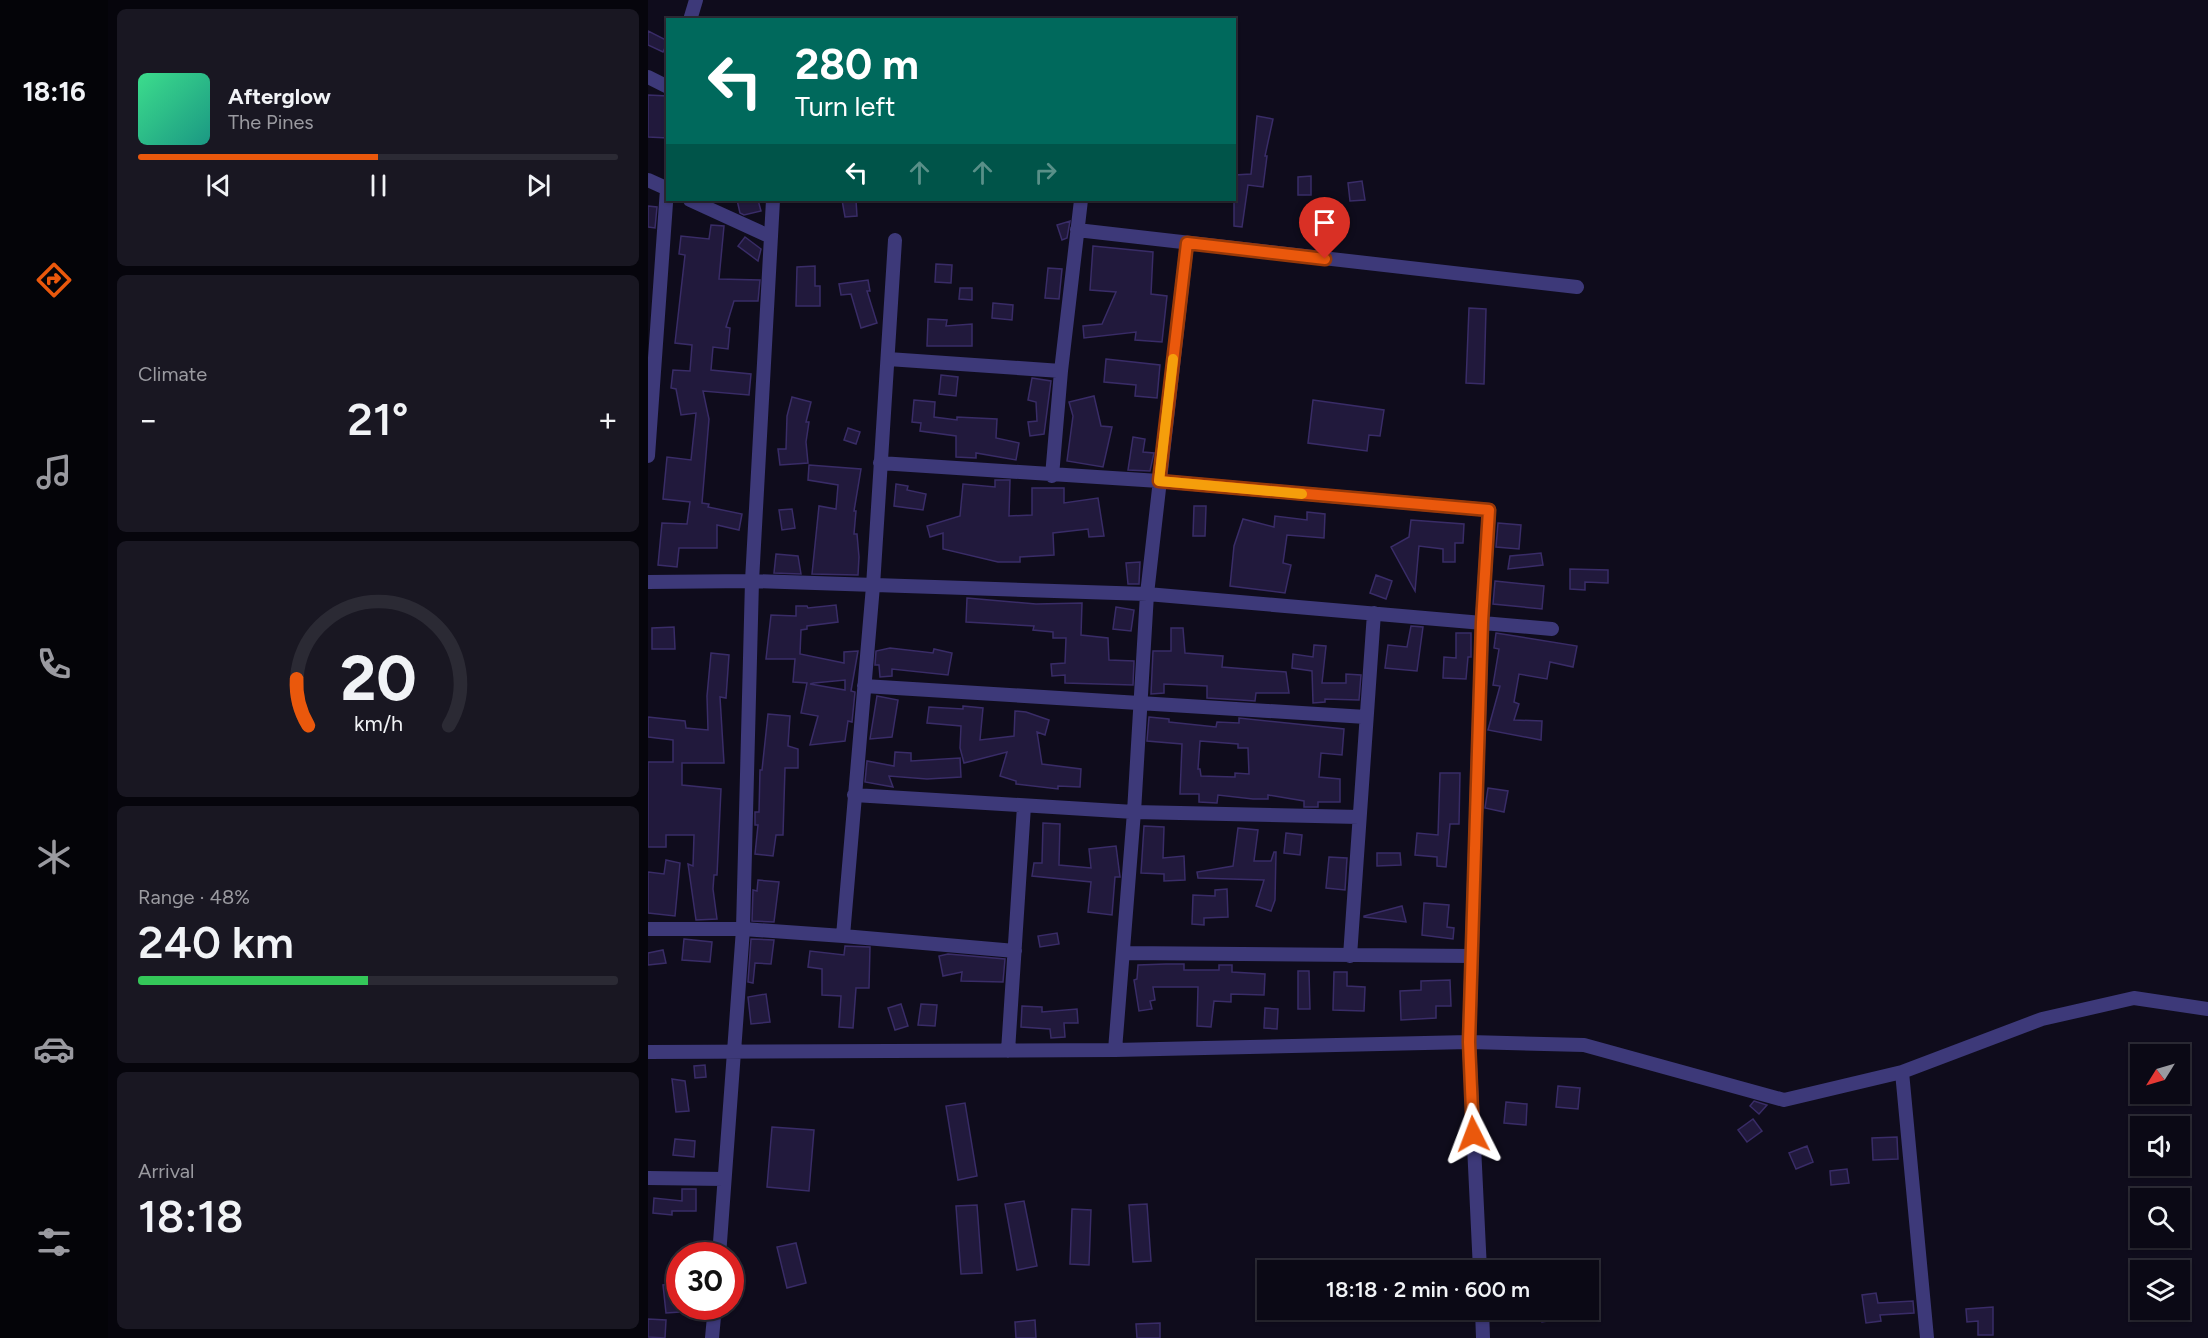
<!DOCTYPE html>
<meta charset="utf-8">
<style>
:root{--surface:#0b0915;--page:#191722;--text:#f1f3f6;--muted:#9a9aa0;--line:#2b2a34;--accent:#ea580c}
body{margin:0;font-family:Figtree,sans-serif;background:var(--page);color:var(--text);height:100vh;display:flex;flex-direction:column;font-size:22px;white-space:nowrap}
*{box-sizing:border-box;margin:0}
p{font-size:20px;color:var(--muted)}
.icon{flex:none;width:33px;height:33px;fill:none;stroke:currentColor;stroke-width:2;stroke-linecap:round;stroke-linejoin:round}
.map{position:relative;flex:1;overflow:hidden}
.panel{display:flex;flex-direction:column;gap:9px;padding:9px;background:#06050c;width:540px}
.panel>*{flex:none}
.top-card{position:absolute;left:18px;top:18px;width:570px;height:183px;border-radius:0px;box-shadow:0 2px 4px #0004,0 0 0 2px var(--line);background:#00695c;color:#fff;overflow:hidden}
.needle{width:39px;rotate:233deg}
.buttons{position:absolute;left:1482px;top:1044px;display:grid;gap:12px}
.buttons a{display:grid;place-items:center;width:60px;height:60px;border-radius:0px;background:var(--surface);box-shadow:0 2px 4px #0004,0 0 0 2px var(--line);font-size:30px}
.speed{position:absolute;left:18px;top:1242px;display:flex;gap:12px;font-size:30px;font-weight:700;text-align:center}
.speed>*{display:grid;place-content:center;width:78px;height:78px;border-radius:50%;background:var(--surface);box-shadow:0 2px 4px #0004,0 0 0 2px var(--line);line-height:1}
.speed .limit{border:9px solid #d22;background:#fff;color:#111}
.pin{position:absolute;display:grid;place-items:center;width:51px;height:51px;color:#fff;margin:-62px -26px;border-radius:50% 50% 50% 0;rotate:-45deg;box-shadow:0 0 6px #0007}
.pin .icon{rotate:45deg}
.me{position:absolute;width:66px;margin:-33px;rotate:357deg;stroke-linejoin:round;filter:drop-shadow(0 0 4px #0008)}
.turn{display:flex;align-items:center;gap:21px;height:126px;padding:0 30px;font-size:27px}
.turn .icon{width:78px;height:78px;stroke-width:2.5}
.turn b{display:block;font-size:42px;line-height:51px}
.lanes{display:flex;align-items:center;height:57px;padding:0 30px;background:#0003;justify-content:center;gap:30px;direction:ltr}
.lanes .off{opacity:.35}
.big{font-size:45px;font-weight:600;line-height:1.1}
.panel .card{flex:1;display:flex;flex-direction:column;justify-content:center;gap:9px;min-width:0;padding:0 21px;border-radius:9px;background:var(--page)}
.panel .dial{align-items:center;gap:0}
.dial svg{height:156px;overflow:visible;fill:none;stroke:var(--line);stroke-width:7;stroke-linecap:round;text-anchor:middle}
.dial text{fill:var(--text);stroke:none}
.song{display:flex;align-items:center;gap:18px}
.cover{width:72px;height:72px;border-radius:9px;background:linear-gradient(135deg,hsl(150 70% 55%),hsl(170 70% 35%))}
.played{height:6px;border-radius:3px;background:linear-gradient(90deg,var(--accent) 50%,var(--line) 50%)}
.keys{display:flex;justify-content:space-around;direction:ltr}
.heat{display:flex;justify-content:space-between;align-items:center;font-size:33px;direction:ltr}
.charge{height:9px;border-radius:4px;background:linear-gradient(90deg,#34c759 48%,var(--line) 0)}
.trip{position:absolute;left:609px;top:1260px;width:342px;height:60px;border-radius:0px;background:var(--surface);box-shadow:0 2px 4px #0004,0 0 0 2px var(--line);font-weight:600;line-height:60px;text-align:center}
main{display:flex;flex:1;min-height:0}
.tabs{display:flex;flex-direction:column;width:108px;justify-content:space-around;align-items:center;background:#040408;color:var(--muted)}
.tabs .icon{width:42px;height:42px}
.tabs .on{color:var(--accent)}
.tabs b{font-size:27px;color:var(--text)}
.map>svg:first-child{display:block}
.building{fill:#21193c;stroke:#392c67;stroke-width:1.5;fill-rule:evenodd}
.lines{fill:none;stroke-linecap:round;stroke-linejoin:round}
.minor{stroke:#3d3979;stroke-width:14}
.route-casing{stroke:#983908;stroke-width:15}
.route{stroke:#ea580c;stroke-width:10}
.slow{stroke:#f59e0b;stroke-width:10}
</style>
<main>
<nav class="tabs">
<b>18:16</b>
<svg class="icon on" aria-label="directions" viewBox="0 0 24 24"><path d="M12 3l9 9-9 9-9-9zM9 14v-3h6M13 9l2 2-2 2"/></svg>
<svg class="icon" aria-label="music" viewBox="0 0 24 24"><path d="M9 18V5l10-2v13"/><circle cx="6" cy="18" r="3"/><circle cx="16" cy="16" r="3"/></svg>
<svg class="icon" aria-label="phone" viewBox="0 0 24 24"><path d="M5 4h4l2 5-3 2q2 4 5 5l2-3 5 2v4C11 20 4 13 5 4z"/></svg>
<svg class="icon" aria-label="climate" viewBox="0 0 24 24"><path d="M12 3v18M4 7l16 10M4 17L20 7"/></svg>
<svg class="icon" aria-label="car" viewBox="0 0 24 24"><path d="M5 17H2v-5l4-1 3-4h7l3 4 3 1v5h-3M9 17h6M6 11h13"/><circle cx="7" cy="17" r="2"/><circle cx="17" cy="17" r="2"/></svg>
<svg class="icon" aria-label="filters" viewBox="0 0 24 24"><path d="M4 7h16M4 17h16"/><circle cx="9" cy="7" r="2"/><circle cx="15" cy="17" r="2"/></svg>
</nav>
<section class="panel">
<div class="card">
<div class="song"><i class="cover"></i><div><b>Afterglow</b><p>The Pines</p></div></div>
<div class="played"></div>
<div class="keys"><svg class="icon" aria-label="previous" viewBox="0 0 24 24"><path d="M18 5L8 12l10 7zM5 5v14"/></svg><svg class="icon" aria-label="pause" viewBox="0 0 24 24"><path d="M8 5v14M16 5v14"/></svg><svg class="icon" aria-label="next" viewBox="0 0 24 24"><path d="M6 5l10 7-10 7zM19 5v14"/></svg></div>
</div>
<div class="card"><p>Climate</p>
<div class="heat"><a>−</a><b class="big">21°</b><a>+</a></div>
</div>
<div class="card dial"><svg viewBox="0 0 100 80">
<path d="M14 69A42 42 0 1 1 86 69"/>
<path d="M14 69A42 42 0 0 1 8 45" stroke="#ea580c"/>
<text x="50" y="56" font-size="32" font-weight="700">20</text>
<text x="50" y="72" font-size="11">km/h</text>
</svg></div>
<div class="card"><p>Range · 48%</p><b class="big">240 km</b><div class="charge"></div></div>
<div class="card"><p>Arrival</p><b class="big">18:18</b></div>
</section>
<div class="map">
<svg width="1560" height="1338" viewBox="0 0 1560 1338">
<rect width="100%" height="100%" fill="#0f0c1c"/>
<path class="building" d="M0 31 20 41 15 52 0 45Z
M0 95 20 96V138L0 137Z
M609 116 625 119 617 156H619L615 187 600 185 594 227 586 226V175L603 174Z
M663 176V195H650V177Z
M714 181 717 200 702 201 700 183Z
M89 200H110L113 211 96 215 92 213Z
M194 200H208L209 216 197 217Z
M0 206 9 207 7 228 0 227Z
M422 221 419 238 414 240 409 225Z
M63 225 76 226 71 279 112 280 110 301H86L78 327 82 328 80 349 65 347 63 370 103 374 101 395 55 391 61 419 54 503 61 504 60 507 94 514 91 530 69 525V548H31L29 567 10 565 14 523 39 524 42 502 15 499 19 457 43 460 48 413 33 415 28 389 23 388 25 370 42 371 44 345 27 343 37 255 31 254 33 236 61 239Z
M97 237 113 249 110 261 90 246Z
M445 246 505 252 503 294 519 296 514 342 487 340 488 332 436 338 435 326 454 324 468 292 442 290Z
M288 264 304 265 303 283 287 282Z
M167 266V286H172V306H148L149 267Z
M400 268 414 269 411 299 397 298Z
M220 280 222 291H219L229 323 213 328 203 294 193 295 191 284Z
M312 288H324V300L311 299Z
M345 303 365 305 364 320 344 318Z
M821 308 838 309 836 384 818 383Z
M280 319 299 320 298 326 324 324V346H279Z
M458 359 512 365 509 398 487 396 488 385 456 382Z
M293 375 310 377 308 396 291 394Z
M384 378 403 381 396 434 382 436 380 422 389 421 388 402 380 400Z
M446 396 453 426 464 427 455 467 419 461 425 416 421 402Z
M144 397 163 402 158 422H161L158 442 160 463 132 465 130 449H138L139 416Z
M266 400 287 402 286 417 309 420V417L349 419 348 438 371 443 368 460 328 453V458L308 457V436L272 431 273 423 264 422Z
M665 400 736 410 732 436 721 435 719 451 660 443Z
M200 428 212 432 208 444 196 440Z
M485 437 497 439 495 452 506 453 502 471 480 470Z
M161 465 213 469 206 511H208L206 534H209L211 557 210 575 164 574 171 506 188 509 190 485 160 480Z
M347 480H362L361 516 384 515V488H416V503L450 498 456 536 441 537 440 529 405 533 406 555 372 557V562H350L295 549V533L282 537 279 526 312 516 315 484 347 487Z
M248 484 260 486 259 490 278 494 275 510 246 506Z
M546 506H558L557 536H545Z
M144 509 147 528 134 530 131 510Z
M659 512 677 514 676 538 639 535 635 563 643 565 637 593 582 586 586 546 595 519 626 527 627 516 659 520Z
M763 520 816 524 815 543H807V562H795V549L771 546 767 591 743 547 761 537Z
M850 523 873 525 871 549 848 547Z
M893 553 895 565 860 569 862 556Z
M128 554 150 556 153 574 126 573Z
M492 562 491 584H480L478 563Z
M922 569 960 570V583L937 582V590L922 589Z
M728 575 744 581 738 599 722 593Z
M847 581 896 586 894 609 845 604Z
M319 598 388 604 434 603 433 635 460 638 461 660 486 661 485 685 417 683V675L404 676 403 664 417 663 418 638H405V632L385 630 386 626 318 622Z
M188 605 190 622 159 626V629L153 630 152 654 196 663V652L210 651 203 691 207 692 204 722 200 721 197 741 162 745 170 716 153 713 159 683 145 682 147 659H118L123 615 148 616V606H159L160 608ZM197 680V690L162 684 166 683Z
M468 607 486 610 483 631 465 629Z
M763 626 775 627 769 671 737 668 740 645 759 647Z
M26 627 27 649H4V628Z
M523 628H535L537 653 575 656 574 667 638 672 641 693H608L607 701 592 700 559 698V686L516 684V693L503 694 505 651H523Z
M808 633H823V657H820L818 679 795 678 796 657 808 658Z
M848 633 929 646 925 667 902 662 899 679 871 674 866 702 871 704 866 720 894 721 893 740 840 730 852 686 845 685 851 649 846 648Z
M666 645 678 646 674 683H698V674L713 675 711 700 677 699V702L665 703 664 671 644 668 645 654 665 657Z
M242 648 285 653 286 649 304 653 300 675 244 669V676L232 677 231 665H227L228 651Z
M63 653 81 655 78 698 72 697 76 763H34V785L73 789 69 875H66L65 889 69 919 48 920 40 864 45 866 46 835H18V847H0V762H25V740L0 737V717L37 721 38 728 60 730 59 696Z
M229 696 250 700 244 737 222 739Z
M315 706 335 708 332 740 366 736 367 711 378 712 401 720 397 735 389 732 394 764 433 769 432 787 410 786V789L368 784V781L352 776 359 752 316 763 312 748 313 726 279 723 281 707 315 709Z
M120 714 142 716 140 746 150 749V768H137L135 835H128L125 856 107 854 110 825H107V812H111L112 770H114Z
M501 717 521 719V722L568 727 569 722 591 723V718L696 729 694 755 673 753 671 777 692 779V802H670V807H656V801L620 795V799H605L570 795 569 803 551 802V794H532L534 744 499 741ZM552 741 590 744V748H600L601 774 587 773V777L553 776 552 769H550Z
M247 752 263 753V761L312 758 313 777 279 779 241 776 245 787 217 782 219 761 246 766Z
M792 773H812L811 824H802L798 867 789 866V857L767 855 769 833 790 835Z
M840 788 860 791 856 812 837 808Z
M395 823 412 824 411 865 443 868 441 849 468 846 472 877H467L464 915 440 912 443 882 384 876 386 863H394Z
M496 826 516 827 515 858 536 856 537 880 516 881V874L493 873Z
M590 828 610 830 606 861H623L626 852H628L627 900 623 911 608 906 616 880 550 878 549 872 585 866Z
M638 833 654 835 652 855 636 853Z
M729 853H752L753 865 729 866Z
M681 857 699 858 697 890 678 888Z
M18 860 32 863 27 916 0 913V872L16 874Z
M110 880 131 882 126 922 104 921 105 890 109 891Z
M579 889 580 917 556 918V925L544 924 545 895 567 896V890Z
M776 903 801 905 799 927 806 928 805 939 774 935Z
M754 906 758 922 716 917V916Z
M409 933 411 944 392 947 390 936Z
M36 939 64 942 62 962 34 960Z
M103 939 126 940 123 964 107 963 105 983 100 982Z
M197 946 222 947 221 988H208L205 1028 191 1027 193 996 174 995V969L160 967 162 951 196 955Z
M15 950 18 963 0 965V953Z
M300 954 357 959 355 982 313 981 314 972 295 976 291 956Z
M518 964H536V970H571V965H584V972L617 974 616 995 583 994V1002L566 1001 563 1027 549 1026 550 987H505L507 1000 502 1001 504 1009 491 1011 486 980 489 979 490 965Z
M650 971H661L662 1009H650Z
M686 972H699V986L717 987 716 1011 685 1010Z
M802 980 803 1006H788V1018L753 1020 752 991 773 990V981Z
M118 994 122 1022 103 1024 100 997Z
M253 1004 260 1026 247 1030 240 1008Z
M273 1004 289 1005 287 1026 270 1025Z
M374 1006 394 1007V1012L429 1009 430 1023H416L417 1037 403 1038 402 1029 373 1027Z
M617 1008 630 1009 629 1029 616 1028Z
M57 1065 58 1077 47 1078 46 1066Z
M24 1079 37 1081 41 1111 28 1112Z
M910 1086 932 1088 930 1109 908 1107Z
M1106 1101 1119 1105 1111 1114 1102 1106Z
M858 1102 879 1104 878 1125 856 1123Z
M317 1103 329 1176 310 1180 298 1106Z
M1105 1119 1114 1131 1099 1142 1090 1130Z
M124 1127 166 1130 161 1191 119 1187Z
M1249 1137 1250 1159 1225 1160 1224 1138Z
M27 1139 47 1141 46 1157 25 1155Z
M1159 1146 1165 1162 1148 1169 1141 1153Z
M1199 1169 1201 1183 1183 1185 1182 1171Z
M34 1189H48V1211H24V1215L5 1213 6 1198 34 1201Z
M376 1201 389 1266 369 1270 357 1204Z
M499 1204 503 1261 485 1262 481 1205Z
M329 1205 334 1273 313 1274 308 1206Z
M424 1209 443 1210 441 1265 422 1264Z
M148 1243 158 1283 139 1288 129 1247Z
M32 1283V1312L18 1313 15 1285Z
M1228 1293 1230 1303 1265 1301 1266 1313 1232 1315 1233 1321 1218 1323 1214 1295Z
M1345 1307V1335H1330V1321L1319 1322 1318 1309Z
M892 1310H905L907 1320 894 1322Z
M0 1319 18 1320 17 1338 0 1337Z
M387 1320 388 1338H368L367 1322Z
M512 1323V1338H489L488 1324Z"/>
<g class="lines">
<path class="minor" d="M42 20 48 0
M0 77 20 87
M0 180 20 189
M42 200 123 237
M429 230 929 287
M240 359 413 371
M0 456 19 189
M232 463 511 481 841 510 834 622 821 1042 832 1270
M404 476 413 371 433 200
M0 582 104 581 499 594 904 629
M216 686 718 717
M206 795 486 812 711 817
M0 929H95L195 936 225 586 247 240
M195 936 367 951
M475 953 823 956
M702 956 726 613
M467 1050 486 812 499 594 539 243
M360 1051 376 806
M0 1052 467 1050 821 1042 936 1045 1136 1100 1254 1072 1394 1019 1486 998 1560 1009
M1254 1072 1279 1338
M0 1178 76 1179
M71 1256 95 929 104 581 125 200
M834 1310 835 1338
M64 1338 67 1306"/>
</g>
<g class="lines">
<g class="route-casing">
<path id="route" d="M677 259 539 243 511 481 841 510 834 622 821 1042 825 1134"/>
</g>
<use href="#route" class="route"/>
<path class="slow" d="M525 359 511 481 654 494"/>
</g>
</svg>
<div class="buttons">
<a><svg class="needle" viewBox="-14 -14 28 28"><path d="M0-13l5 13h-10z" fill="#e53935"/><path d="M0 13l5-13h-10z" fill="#9a9aa0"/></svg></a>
<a><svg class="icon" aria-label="sound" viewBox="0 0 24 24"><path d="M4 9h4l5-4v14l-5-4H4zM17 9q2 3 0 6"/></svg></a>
<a><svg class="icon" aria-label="search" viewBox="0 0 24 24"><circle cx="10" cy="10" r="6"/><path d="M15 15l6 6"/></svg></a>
<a><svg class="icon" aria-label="layers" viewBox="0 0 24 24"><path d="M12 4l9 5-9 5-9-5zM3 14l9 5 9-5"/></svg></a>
</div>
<div class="speed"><div class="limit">30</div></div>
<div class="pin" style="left:677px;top:259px;background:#d93025"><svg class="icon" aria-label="arrive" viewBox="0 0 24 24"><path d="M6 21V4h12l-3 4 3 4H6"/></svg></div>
<svg class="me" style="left:825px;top:1134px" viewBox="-20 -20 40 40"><path d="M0-17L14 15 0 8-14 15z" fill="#ea580c" stroke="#fff" stroke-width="4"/></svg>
<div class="trip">18:18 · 2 min · 600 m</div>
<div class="top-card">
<div class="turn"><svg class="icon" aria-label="left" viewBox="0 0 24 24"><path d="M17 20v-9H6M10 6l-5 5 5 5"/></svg><div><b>280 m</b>Turn left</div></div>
<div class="lanes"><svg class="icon" aria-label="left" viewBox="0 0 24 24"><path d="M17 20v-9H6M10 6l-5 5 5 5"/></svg><svg class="icon off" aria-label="ahead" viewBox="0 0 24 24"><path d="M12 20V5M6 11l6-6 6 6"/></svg><svg class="icon off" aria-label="ahead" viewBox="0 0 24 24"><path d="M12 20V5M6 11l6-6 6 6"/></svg><svg class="icon off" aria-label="right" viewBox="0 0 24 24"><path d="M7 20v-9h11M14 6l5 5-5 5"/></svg></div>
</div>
</div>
</main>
